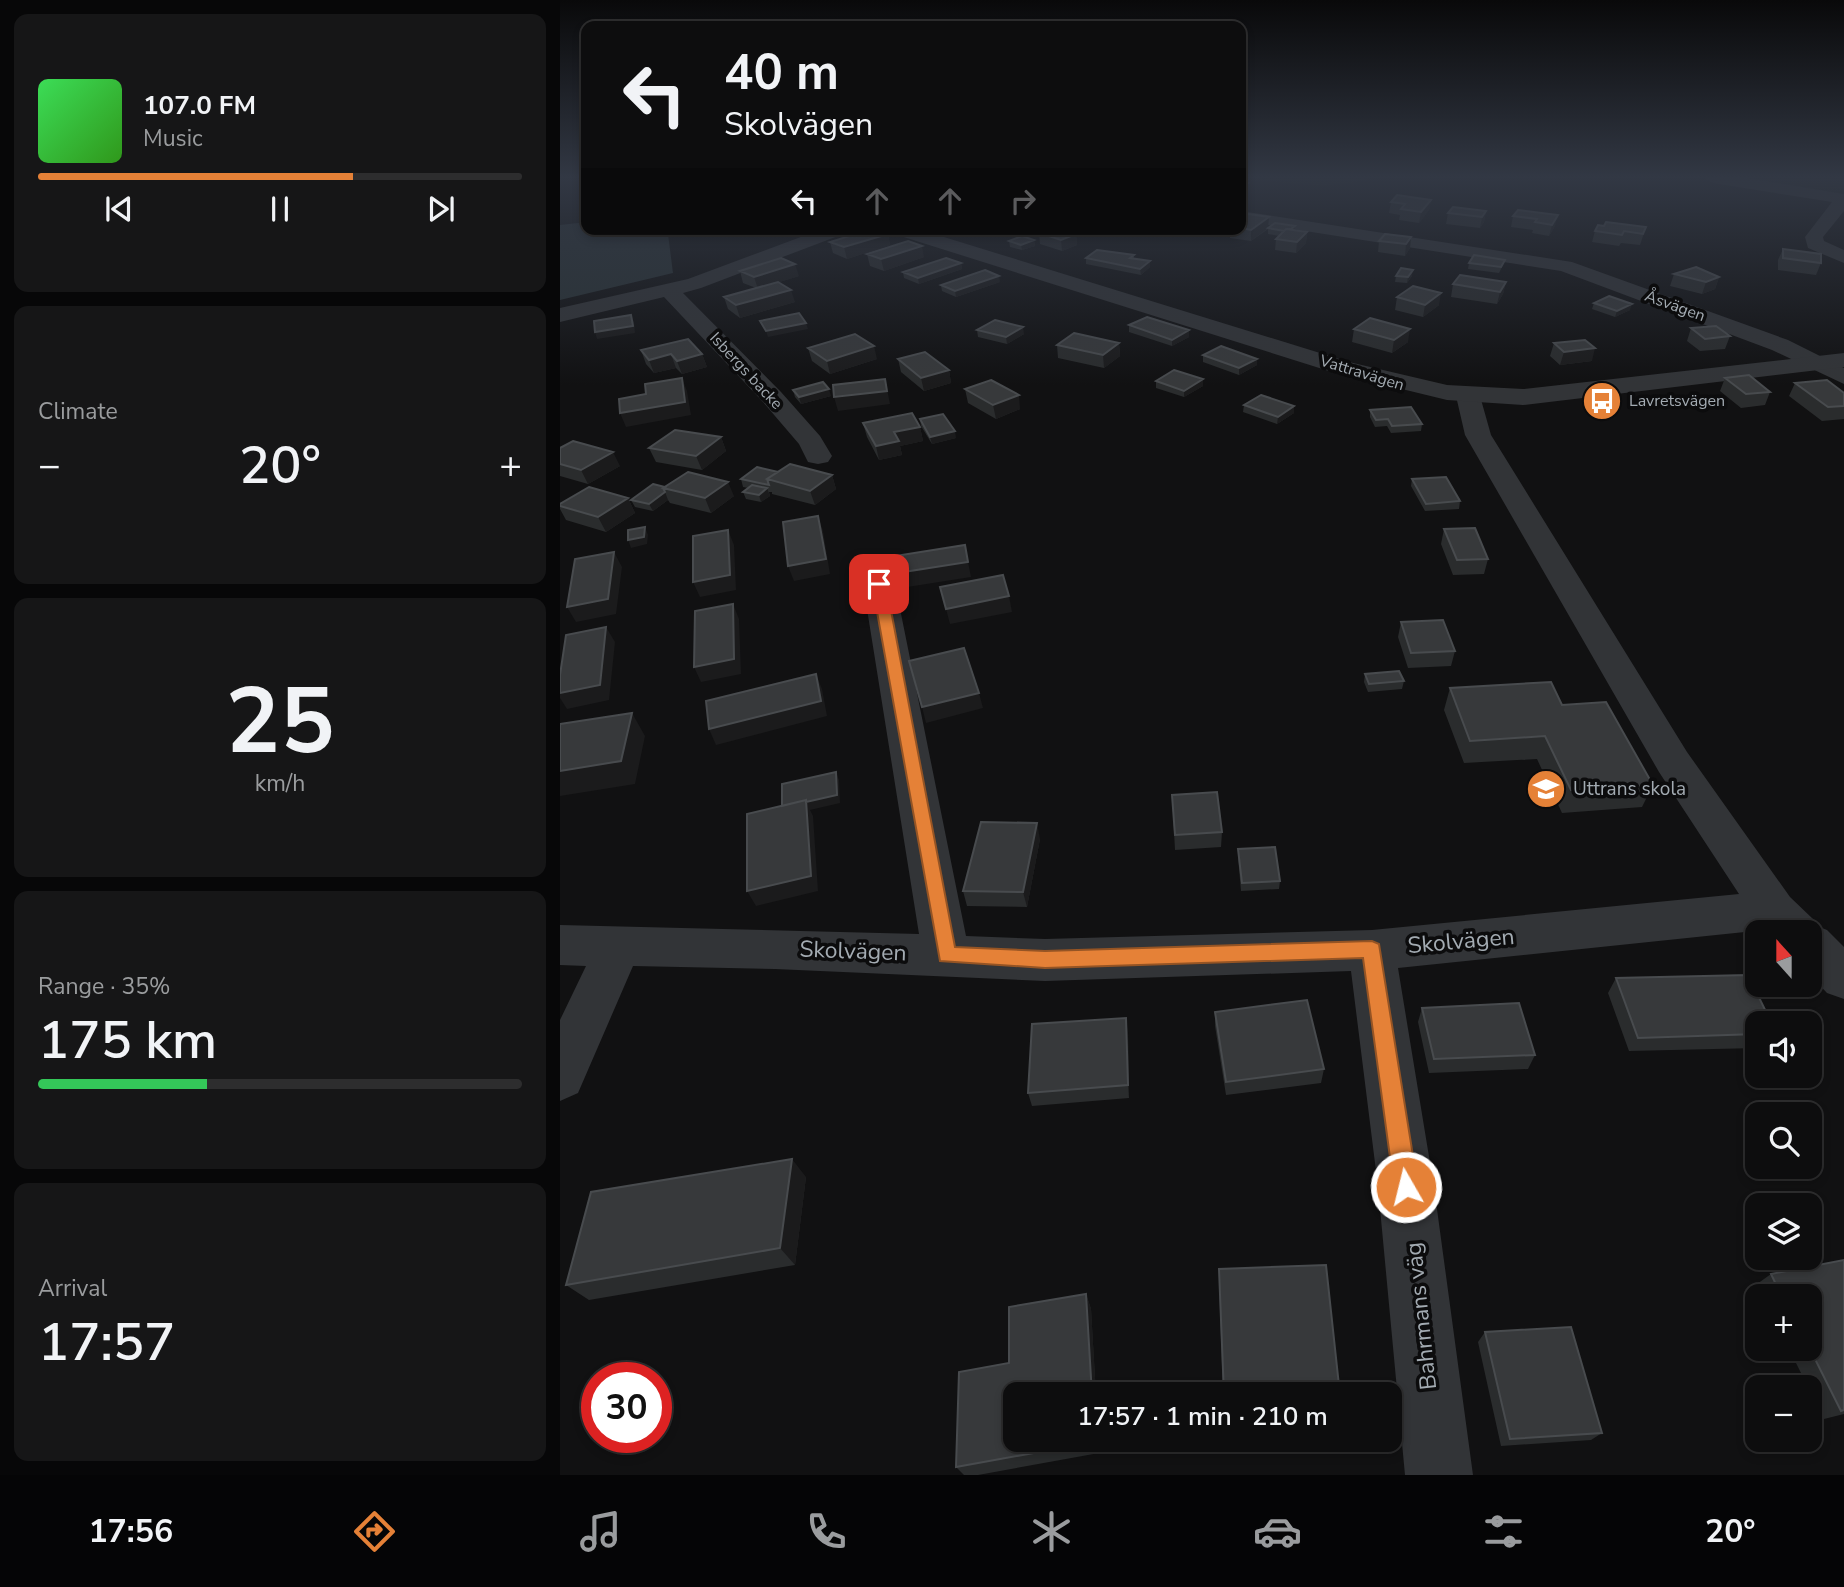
<!DOCTYPE html>
<meta charset="utf-8">
<style>
:root{--surface:#0d0d0e;--page:#161617;--text:#f1f3f6;--muted:#9a9c9e;--line:#2d2d2e;--accent:#e58137}
body{margin:0;font-family:"Nunito Sans",sans-serif;background:var(--page);color:var(--text);height:100vh;display:flex;flex-direction:column;font-size:26px;white-space:nowrap}
*{box-sizing:border-box;margin:0}
p{font-size:23px;color:var(--muted)}
.icon{flex:none;width:38px;height:38px;fill:none;stroke:currentColor;stroke-width:2;stroke-linecap:round;stroke-linejoin:round}
.map{position:relative;flex:1;overflow:hidden}
.details{display:flex;flex-direction:column;gap:14px;padding:14px;background:#070708;width:560px}
.details>*{flex:none}
.guide{position:absolute;left:21px;top:21px;width:665px;height:214px;border-radius:14px;box-shadow:0 4px 10px #0003,0 0 0 2px var(--line);background:#0d0d0e;color:var(--text);overflow:hidden}
.needle{width:46px;rotate:339deg}
.tools{position:absolute;left:1185px;top:920px;display:grid;gap:14px}
.tools a{display:grid;place-items:center;width:77px;height:77px;border-radius:14px;background:var(--surface);box-shadow:0 4px 10px #0003,0 0 0 2px var(--line);font-size:35px}
.speed{position:absolute;left:21px;top:1362px;display:flex;gap:14px;font-size:35px;font-weight:700;text-align:center}
.speed>*{display:grid;place-content:center;width:91px;height:91px;border-radius:50%;background:var(--surface);box-shadow:0 4px 10px #0003,0 0 0 2px var(--line);line-height:1}
.speed .limit{border:10px solid #d22;background:#fff;color:#111}
.pin{position:absolute;display:grid;place-items:center;width:60px;height:60px;color:#fff;margin:-30px;border-radius:14px;box-shadow:0 4px 10px #0006}
.me{position:absolute;width:77px;margin:-38px;rotate:352deg;stroke-linejoin:round;filter:drop-shadow(0 0 5px #0008)}
.turn{display:flex;align-items:center;gap:24px;height:147px;padding:0 28px;font-size:32px}
.turn .icon{width:91px;height:91px;stroke-width:2.5}
.turn b{display:block;font-size:49px;line-height:60px}
.lanes{display:flex;align-items:center;height:66px;padding:0 28px;background:#0003;justify-content:center;gap:35px;direction:ltr}
.lanes .off{opacity:.35}
.big{font-size:52px;font-weight:600;line-height:1.1}
.details .tile{flex:1;display:flex;flex-direction:column;justify-content:center;gap:10px;min-width:0;padding:0 24px;border-radius:14px;background:var(--page)}
.details .dial{align-items:center;gap:0}
.dial b{font-size:91px;line-height:1}
.song{display:flex;align-items:center;gap:21px}
.cover{width:84px;height:84px;border-radius:10px;background:linear-gradient(135deg,hsl(130 70% 55%),hsl(110 70% 35%))}
.played{height:7px;border-radius:4px;background:linear-gradient(90deg,var(--accent) 65%,var(--line) 65%)}
.keys{display:flex;justify-content:space-around;direction:ltr}
.heat{display:flex;justify-content:space-between;align-items:center;font-size:38px;direction:ltr}
.charge{height:10px;border-radius:5px;background:linear-gradient(90deg,#34c759 35%,var(--line) 0)}
.trip{position:absolute;left:443px;top:1382px;width:399px;height:70px;border-radius:14px;background:var(--surface);box-shadow:0 4px 10px #0003,0 0 0 2px var(--line);font-weight:600;line-height:70px;text-align:center}
.tab-bar{display:flex;height:112px;justify-content:space-around;align-items:center;background:#050506;color:var(--muted)}
.tab-bar .icon{width:49px;height:49px}
.tab-bar .selected{color:var(--accent)}
.tab-bar b{font-size:32px;color:var(--text)}
main{display:flex;flex:1;min-height:0}
.map>svg:first-child{display:block}
.green{fill:#181d18}
.water{fill:#293235}
.lines{fill:none;stroke-linecap:round;stroke-linejoin:round}
.minor{fill:#323437;fill-rule:evenodd}
.tertiary{fill:#323437;fill-rule:evenodd}
.wall{fill:#2a2c2d}
.shaded-wall{fill:#1b1b1c}
.building{fill:#37393b;stroke:#484b4e;stroke-width:2}
.route{fill:#e58137;stroke:#955424;stroke-width:2}
.labels{text-anchor:middle;dominant-baseline:central;stroke-width:7;stroke-linejoin:round;paint-order:stroke}
.far-street-label{font-size:16px;fill:#a3abb2;stroke:#0c0c0d}
.far-poi-label{font-size:16px;fill:#a3abb2;stroke:#0c0c0d;text-anchor:start}
.poi-label{font-size:19px;fill:#a3abb2;stroke:#0c0c0d;text-anchor:start}
.near-street-label{font-size:23px;fill:#a3abb2;stroke:#0c0c0d}
</style>
<main>
<section class="details">
<div class="tile">
<div class="song"><i class="cover"></i><div><b>107.0 FM</b><p>Music</p></div></div>
<div class="played"></div>
<div class="keys"><svg class="icon" aria-label="previous" viewBox="0 0 24 24"><path d="M18 5L8 12l10 7zM5 5v14"/></svg><svg class="icon" aria-label="pause" viewBox="0 0 24 24"><path d="M8 5v14M16 5v14"/></svg><svg class="icon" aria-label="next" viewBox="0 0 24 24"><path d="M6 5l10 7-10 7zM19 5v14"/></svg></div>
</div>
<div class="tile"><p>Climate</p>
<div class="heat"><a>−</a><b class="big">20°</b><a>+</a></div>
</div>
<div class="tile dial"><b>25</b><p>km/h</p></div>
<div class="tile"><p>Range · 35%</p><b class="big">175 km</b><div class="charge"></div></div>
<div class="tile"><p>Arrival</p><b class="big">17:57</b></div>
</section>
<div class="map">
<svg width="1284" height="1475" viewBox="0 0 1284 1475">
<rect width="100%" height="100%" fill="#111112"/>
<path class="green" d="M693 178H811C773 190 733 185 693 178Z
M1178 178H1284V194L1271 192Z"/>
<path class="water" d="M18 223 26 224V229H68L108 234 113 273 0 300V225Z"/>
<g class="lines">
<path class="minor" d="M1145 178H1187L1284 194V211L1263 237 1264 241 1284 250V263L1248 248 1245 237 1272 202 1153 183Z
M681 211 1012 262 1228 340 1284 368V384L1212 350 1001 271 681 221Z
M262 229H289L286 233 141 288 123 293 221 392 260 436 272 456 268 462 258 464 248 462 239 444 203 402 104 297 0 322V308L128 279Z
M908 389 917 391 920 396 931 435 1127 752 1230 897 1253 919 1257 926 1267 930 1284 947V999L1267 993 1250 975V933H1207L1204 930 838 968 874 1187 913 1475H845L818 1187 791 971 485 981 215 969 73 966 18 1093 0 1101V1020L26 966 0 965V925L359 934 303 584 308 577 319 574 330 577 335 584 406 936 485 939 812 930 1179 894 1099 772 905 435 896 396 899 391Z"/>
<path class="tertiary" d="M328 229H358L789 362 887 385 963 389 1284 353V367L963 405 887 400 772 372 331 233Z"/>
</g>
<path class="wall" d="M871 200 869 210 859 223 839 220 840 215 829 213 831 202Z
M958 210 995 226 989 236 972 233 973 230 951 227 953 216Z
M926 211 924 222 920 228 886 224 888 213Z
M681 219 708 228 735 226V230L747 232 746 243 736 253 715 250 716 239 719 236 708 234V229L691 241 670 238V229H681Z
M1086 227 1080 245 1061 243 1059 246 1032 242 1035 231Z
M479 233 516 234 517 245 502 251 480 244Z
M328 234 330 245 287 259 273 253 270 242Z
M851 237 850 248 845 256 818 252 819 241Z
M474 240 475 246 462 250 450 247 449 241Z
M1223 249 1261 263 1256 275 1218 270V260Z
M307 254 364 257 324 271 310 266Z
M574 255V258L590 267 581 275 526 264V258Z
M945 260 943 265 939 273 908 269 909 263Z
M401 263 402 269 359 284 344 278 343 272Z
M180 271 239 276 219 282 235 302 180 318 168 309 164 297 196 288 183 283Z
M1114 274 1159 277 1155 289 1142 294 1110 286Z
M836 276H852L847 283 835 282Z
M440 282 396 297 382 291 381 285Z
M946 282 943 294 937 304 891 297 893 284Z
M837 297 879 305 863 317 835 310Z
M1034 303 1070 310 1055 317 1032 309Z
M569 325 629 337 612 346 569 332Z
M1131 328 1170 336 1165 349 1140 351 1127 341Z
M794 329 848 342 832 353 792 342Z
M417 330 464 334 447 344 418 337Z
M559 343 560 356 544 368 498 358 497 345Z
M994 343 1032 361 1000 365 990 356Z
M248 348 317 359 270 374 252 361Z
M81 350 142 354 147 367 122 374 116 368 94 373 86 364Z
M643 355 697 359V365L679 375 643 362Z
M338 359 389 370 391 383 364 391 341 372Z
M1165 378 1210 392 1205 405 1181 408 1160 391Z
M596 381 643 386 624 397 596 388Z
M1235 383 1284 393V419L1262 421 1229 396Z
M405 389 460 409 436 419 408 403Z
M233 390 271 396 241 404 235 397Z
M684 405 734 413 717 424 683 412Z
M810 410 862 424 861 431 831 433 827 426 815 427 810 417Z
M360 419 396 438 372 444 361 426Z
M303 423 360 427 363 441 340 446 342 455 319 460 307 437Z
M161 437 166 451 142 470 96 462 89 448Z
M0 448 60 466 28 484 0 476Z
M218 472 272 475 276 489 255 505 212 494V492H209L210 496 201 502 186 499 183 492 188 488 183 487 181 479Z
M852 479 900 501 899 509 865 511 851 486Z
M105 487 174 496 151 513 110 503 108 500 93 511 75 507 71 500Z
M68 498 75 513 46 532 6 520 0 509V504Z
M884 529 928 559 924 574 893 575 881 544Z
M841 622 895 651 891 666 848 668 838 637Z
M805 674 844 681 842 689 808 692 804 682Z
M890 688 1093 785 1082 807 1002 813 977 759 904 763 884 710Z
M612 795 662 832 661 847 615 850Z
M480 839 467 907 407 906 403 891Z
M678 849 720 881 719 889 681 891 678 857Z
M1056 978 1197 1024V1048L1069 1051 1048 993Z
M862 1008 975 1055 968 1069 869 1073 858 1022Z
M655 1012 764 1069 761 1083 666 1095 655 1026Z
M568 1032 569 1098 472 1106 468 1093Z
M246 1177 235 1265 29 1300 6 1285Z
M1284 1260V1414L1264 1419 1229 1349H1250V1297H1203L1197 1284 1211 1274Z
M659 1269 780 1395H663L659 1285Z
M526 1294 531 1309 536 1395H455V1440H538L539 1453 418 1475H404L396 1467 449 1363Z
M925 1332 1042 1433 1031 1440 941 1446 918 1342Z
M664 1440H697L664 1441Z"/>
<path class="shaded-wall" d="M688 183V193L681 198V187Z
M871 200 869 210 859 223 861 212Z
M926 211 924 222 920 228 922 217Z
M998 215 995 226 989 236 992 225Z
M709 217 708 228 691 241V230Z
M747 232 746 243 736 253 737 242Z
M328 234 330 245 287 259 284 247Z
M516 234 517 245 502 251 501 240Z
M851 237 850 248 845 256 846 244Z
M474 240 475 246 462 250 461 245Z
M362 246 364 257 324 271 321 259Z
M590 261V267L581 275 580 269Z
M401 263 402 269 359 284 358 278Z
M235 264 239 276 198 289 194 277Z
M853 270 852 276 847 283 848 277Z
M439 276 440 282 396 297 395 291Z
M1159 277 1155 289 1142 294 1146 282Z
M946 282 943 294 937 304 940 292Z
M231 290 235 302 180 318 176 305Z
M881 293 879 305 863 317 865 305Z
M1072 304 1070 310 1055 317 1057 311Z
M71 315 74 322 75 333 37 339 35 332Z
M246 323 248 329 208 337 206 331Z
M463 327 464 334 447 344 446 337Z
M850 329 848 342 832 353 834 340Z
M629 330V337L612 346V340Z
M559 343 560 356 544 368 543 355Z
M314 346 317 359 270 374 267 361Z
M1035 348 1032 361 1000 365 1004 352Z
M111 354 116 368 94 373 89 360Z
M142 354 147 367 122 374 117 361Z
M697 359V365L679 375V368Z
M389 370 391 383 364 391 361 378Z
M122 378 127 391 131 415 66 427 60 413Z
M325 379 330 404 278 411 274 397Z
M643 379V386L624 397V391Z
M269 389 271 396 241 404 239 397Z
M459 395 460 409 436 419 433 405Z
M734 406V413L717 424 718 417Z
M360 427 363 441 340 446 342 455 319 460 316 446 334 432Z
M395 431 396 438 372 444 370 437Z
M161 437 166 451 142 470 136 456Z
M53 452 60 466 28 484 21 470Z
M272 475 276 489 255 505 250 491Z
M168 482 174 496 151 513 145 498Z
M207 488 210 496 201 502 199 495Z
M105 492 108 500 93 511 89 504Z
M68 498 75 513 46 532 38 517Z
M258 516 263 531 270 574 234 581 228 566Z
M85 527 88 535 87 544 71 548 68 540Z
M168 530 174 545 176 590 140 597 133 582Z
M54 552 62 567 56 614 16 622 7 607Z
M408 562 411 577 341 588 337 573Z
M449 596 452 612 390 624 386 609Z
M173 604 179 619 181 674 141 682 134 667Z
M46 627 55 642 49 700 7 709 0 698V693Z
M256 674 262 689 267 716 156 745 149 729Z
M419 693 423 708 366 723 362 707Z
M72 713 85 736 75 784 0 796V771Z
M276 772 279 780 280 803 250 810 253 816 258 891 196 906 187 891 226 815Z
M477 823 480 839 467 907 463 892Z
M566 1018 568 1032 569 1098 568 1085Z
M232 1159 246 1177 235 1265 220 1248Z
M526 1294 531 1309 536 1395H532Z
M535 1440H538L539 1453 535 1442Z"/>
<path class="building" d="M681 182 688 183 681 187Z
M837 195 871 200 861 212 841 209 845 204 831 202Z
M893 207 926 211 922 217 888 213Z
M958 210 998 215 992 225 975 222 977 219 953 216Z
M688 214 709 217 691 230 681 228V219Z
M1046 222 1086 227 1083 234 1064 231 1062 235 1035 231 1038 225 1044 226Z
M715 223 735 226 731 229H726L724 231 708 228Z
M312 229H316L328 234 284 247 270 242Z
M489 229H500L516 234 501 240 479 233Z
M726 229 747 232 737 242 716 239Z
M825 234 851 237 846 244 819 241Z
M462 236 474 240 461 245 449 241Z
M348 241 362 246 321 259 307 254Z
M1223 249 1261 254V263L1223 258Z
M537 250 574 255 570 258 590 261 580 269 526 258Z
M914 255 945 260 941 267 909 263Z
M221 258 235 264 194 277 180 271Z
M386 258 401 263 358 278 343 272Z
M1136 267 1159 277 1146 282 1114 274Z
M841 268 853 270 848 277 836 276Z
M425 270 439 276 395 291 381 285Z
M900 275 946 282 940 292 893 284Z
M218 282 231 290 176 305 164 297Z
M853 286 881 293 865 305 837 297Z
M1049 296 1072 304 1057 311 1034 303Z
M239 313 246 323 206 331 200 321Z
M71 315 73 326 35 332 34 321Z
M587 317 629 330 612 340 569 325Z
M810 318 850 329 834 340 794 329Z
M435 320 463 327 446 337 417 330Z
M1156 326 1170 336 1145 339 1131 328Z
M514 333 559 343 543 355 497 345Z
M295 334 314 346 267 361 248 348Z
M128 339 142 354 117 361 111 354 89 360 81 350Z
M1025 340 1035 348 1004 352 994 343Z
M661 346 697 359 679 368 643 355Z
M365 352 389 370 361 378 338 359Z
M614 370 643 379 624 391 596 381Z
M1189 375 1210 392 1186 394 1165 378Z
M122 378 125 402 60 413 59 399 86 394 85 384Z
M325 379 327 391 274 397 273 385Z
M431 380 459 395 433 405 405 389Z
M1267 380 1284 393V406L1268 407 1235 383Z
M263 382 269 389 239 397 233 390Z
M701 395 734 406 718 417 684 405Z
M851 407 862 424 832 426 828 419 816 420 810 410Z
M352 413 360 427 334 432 339 441 316 446 303 423Z
M383 414 395 431 370 437 360 419Z
M115 430 161 437 136 456 89 448Z
M13 441 53 452 21 470 0 464V448Z
M230 464 272 475 250 491 207 479Z
M197 467 218 472 207 479 209 485 181 479Z
M128 472 168 482 145 498 103 488Z
M886 477 900 501 866 504 852 479Z
M93 484 105 487 103 488 105 492 89 504 71 500Z
M192 485 207 488 199 495 183 492Z
M29 487 68 498 38 517 0 506V504Z
M258 516 266 559 228 566 223 522Z
M85 527 84 537 68 540V530Z
M915 528 928 559 897 560 884 529Z
M168 530 170 575 133 582V536Z
M405 545 408 562 337 573 335 556Z
M54 552 48 599 7 607 15 559Z
M443 575 449 596 386 609 380 587Z
M173 604 174 659 134 667 135 611Z
M883 620 895 651 851 653 841 622Z
M46 627 40 685 0 693V675L6 635Z
M404 648 419 693 362 707 349 661Z
M839 671 844 681 809 684 805 674Z
M256 674 261 701 149 729 146 701Z
M991 682 1002 705 1046 702 1093 785 1011 790 985 736 910 741 890 688Z
M72 713 61 761 0 771V724Z
M276 772 277 795 246 802V800L222 806V784Z
M657 792 662 832 615 835 612 795Z
M246 800 251 876 187 891V814Z
M421 822 477 823 463 892 403 891Z
M715 847 720 881 682 883 678 849Z
M1188 975 1212 1024H1197V1034L1078 1038 1056 978Z
M747 1000 764 1069 666 1082 655 1012Z
M959 1003 975 1055 874 1059 862 1008Z
M566 1018 568 1085 468 1093 472 1024Z
M232 1159 220 1248 6 1285 31 1192Z
M1284 1260V1410L1281 1411 1250 1349V1297H1222L1211 1274Z
M766 1265 780 1395H664L659 1269Z
M526 1294 532 1395H455V1440H535V1442L396 1467 399 1372 449 1363V1307Z
M1011 1327 1042 1433 950 1439 925 1332Z"/>
<linearGradient id="sky" x2="0" y2="1"><stop stop-color="#09090a"/><stop offset="0.46" stop-color="#323844"/><stop offset="1" stop-color="#323844" stop-opacity="0"/></linearGradient>
<rect width="1284" height="385" fill="url(#sky)"/>
<path class="route" d="M319 580 326 584 395 947 485 951 812 941 819 944 858 1187 854 1195 846 1198 838 1195 834 1187 803 958 485 968 380 961 312 584Z"/>
<defs>
<g id="bus-disc" transform="scale(2.0125)"><circle r="9.5" fill="#e58137" stroke="#0c0c0d"/><path d="M-5-6H5V4H4V6H2V4H-2V6H-4V4H-5ZM-3.5-4V0h7V-4ZM-3.5 1.2v1.5H-2V1.2ZM2 1.2v1.5H3.5V1.2Z" fill="#fff"/></g>
<g id="school-disc" transform="scale(2.0125)"><circle r="9.5" fill="#e58137" stroke="#0c0c0d"/><path d="M0-5L7-2L0 1L-7-2ZM-4 1L0 2.5L4 1V4Q0 6-4 4Z" fill="#fff"/></g>
</defs>
<g fill-rule="evenodd">
<use href="#bus-disc" x="1042" y="401"/>
<use href="#school-disc" x="986" y="789"/>
</g>
<g class="labels">
<g class="far-street-label">
<text transform="translate(1115 306) rotate(20)">Åsvägen</text>
<text transform="translate(186 371) rotate(47)">Isbergs backe</text>
<text transform="translate(802 373) rotate(17)">Vattravägen</text>
</g>
<g class="far-poi-label">
<text x="1069" y="401">Lavretsvägen</text>
</g>
<g class="poi-label">
<text x="1013" y="789">Uttrans skola</text>
</g>
<g class="near-street-label">
<text transform="translate(901 941) rotate(-5)">Skolvägen</text>
<text transform="translate(293 951) rotate(2)">Skolvägen</text>
<text transform="translate(861 1316) rotate(-96)">Bahrmans väg</text>
</g>
</g>
</svg>
<div class="tools">
<a><svg class="needle" viewBox="-14 -14 28 28"><path d="M0-13l5 13h-10z" fill="#e53935"/><path d="M0 13l5-13h-10z" fill="#9a9c9e"/></svg></a>
<a><svg class="icon" aria-label="sound" viewBox="0 0 24 24"><path d="M4 9h4l5-4v14l-5-4H4zM17 9q2 3 0 6"/></svg></a>
<a><svg class="icon" aria-label="search" viewBox="0 0 24 24"><circle cx="10" cy="10" r="6"/><path d="M15 15l6 6"/></svg></a>
<a><svg class="icon" aria-label="layers" viewBox="0 0 24 24"><path d="M12 4l9 5-9 5-9-5zM3 14l9 5 9-5"/></svg></a>
<a>+</a>
<a>−</a>
</div>
<div class="speed"><div class="limit">30</div></div>
<div class="pin" style="left:319px;top:584px;background:#d93025"><svg class="icon" aria-label="arrive" viewBox="0 0 24 24"><path d="M6 21V4h12l-3 4 3 4H6"/></svg></div>
<svg class="me" style="left:846px;top:1187px" viewBox="-20 -20 40 40"><circle r="17" fill="#e58137" stroke="#fff" stroke-width="3"/><path d="M0-11L8 9 0 5-8 9z" fill="#fff"/></svg>
<div class="trip">17:57 · 1 min · 210 m</div>
<div class="guide">
<div class="turn"><svg class="icon" aria-label="left" viewBox="0 0 24 24"><path d="M17 20v-9H6M10 6l-5 5 5 5"/></svg><div><b>40 m</b>Skolvägen</div></div>
<div class="lanes"><svg class="icon" aria-label="left" viewBox="0 0 24 24"><path d="M17 20v-9H6M10 6l-5 5 5 5"/></svg><svg class="icon off" aria-label="ahead" viewBox="0 0 24 24"><path d="M12 20V5M6 11l6-6 6 6"/></svg><svg class="icon off" aria-label="ahead" viewBox="0 0 24 24"><path d="M12 20V5M6 11l6-6 6 6"/></svg><svg class="icon off" aria-label="right" viewBox="0 0 24 24"><path d="M7 20v-9h11M14 6l5 5-5 5"/></svg></div>
</div>
</div>
</main>
<nav class="tab-bar">
<b>17:56</b>
<svg class="icon selected" aria-label="directions" viewBox="0 0 24 24"><path d="M12 3l9 9-9 9-9-9zM9 14v-3h6M13 9l2 2-2 2"/></svg>
<svg class="icon" aria-label="music" viewBox="0 0 24 24"><path d="M9 18V5l10-2v13"/><circle cx="6" cy="18" r="3"/><circle cx="16" cy="16" r="3"/></svg>
<svg class="icon" aria-label="phone" viewBox="0 0 24 24"><path d="M5 4h4l2 5-3 2q2 4 5 5l2-3 5 2v4C11 20 4 13 5 4z"/></svg>
<svg class="icon" aria-label="climate" viewBox="0 0 24 24"><path d="M12 3v18M4 7l16 10M4 17L20 7"/></svg>
<svg class="icon" aria-label="car" viewBox="0 0 24 24"><path d="M5 17H2v-5l4-1 3-4h7l3 4 3 1v5h-3M9 17h6M6 11h13"/><circle cx="7" cy="17" r="2"/><circle cx="17" cy="17" r="2"/></svg>
<svg class="icon" aria-label="filters" viewBox="0 0 24 24"><path d="M4 7h16M4 17h16"/><circle cx="9" cy="7" r="2"/><circle cx="15" cy="17" r="2"/></svg>
<b>20°</b>
</nav>
